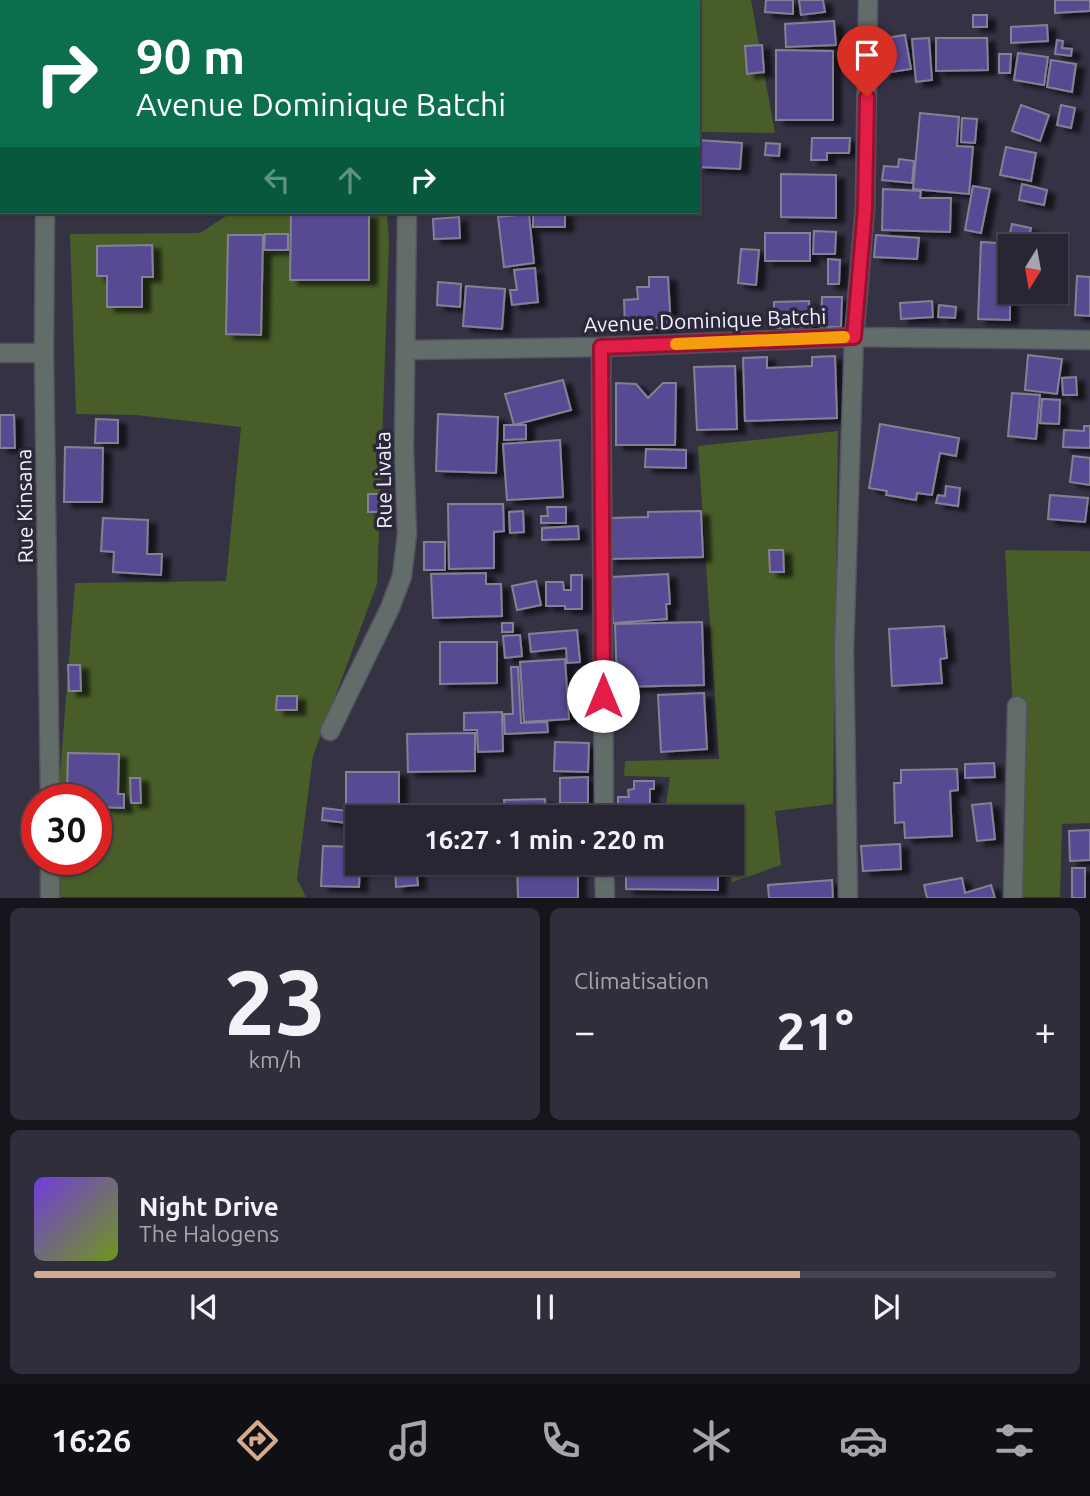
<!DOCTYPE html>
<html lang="fr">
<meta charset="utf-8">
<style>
:root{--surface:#282633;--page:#302e3b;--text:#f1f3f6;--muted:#a5a5ac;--line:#44434e;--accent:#d6ab8b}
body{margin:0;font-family:Ubuntu,sans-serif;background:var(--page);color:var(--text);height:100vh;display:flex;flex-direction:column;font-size:26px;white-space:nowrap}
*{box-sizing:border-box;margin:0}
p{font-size:23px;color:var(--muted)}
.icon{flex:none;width:38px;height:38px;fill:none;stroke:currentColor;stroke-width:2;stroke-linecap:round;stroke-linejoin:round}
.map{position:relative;height:898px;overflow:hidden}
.sheet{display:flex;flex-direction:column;gap:10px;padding:10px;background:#16151c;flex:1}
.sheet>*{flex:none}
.banner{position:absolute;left:0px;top:0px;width:700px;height:214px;box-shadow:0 2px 5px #0004,0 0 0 2px var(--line);background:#0b6e4f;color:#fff;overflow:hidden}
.needle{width:46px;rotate:191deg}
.controls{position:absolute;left:998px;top:234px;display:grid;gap:14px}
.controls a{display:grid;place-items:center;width:70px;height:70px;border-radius:0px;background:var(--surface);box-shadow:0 2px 5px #0004,0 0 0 2px var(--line);font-size:35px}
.speed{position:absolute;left:21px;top:784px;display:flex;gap:14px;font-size:35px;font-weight:700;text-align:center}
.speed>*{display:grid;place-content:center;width:91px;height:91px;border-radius:50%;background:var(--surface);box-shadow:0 2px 5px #0004,0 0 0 2px var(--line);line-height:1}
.speed .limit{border:10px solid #d22;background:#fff;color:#111}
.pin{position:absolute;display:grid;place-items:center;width:60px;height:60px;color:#fff;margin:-72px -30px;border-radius:50% 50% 50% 0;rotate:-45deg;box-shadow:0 0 7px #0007}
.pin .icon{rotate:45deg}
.me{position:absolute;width:77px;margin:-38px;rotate:0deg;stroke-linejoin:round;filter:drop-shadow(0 0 5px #0008)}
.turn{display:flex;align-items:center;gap:24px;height:147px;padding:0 21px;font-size:32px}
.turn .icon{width:91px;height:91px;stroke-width:2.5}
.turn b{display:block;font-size:49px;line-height:60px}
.lanes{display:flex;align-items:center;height:66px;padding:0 21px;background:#0003;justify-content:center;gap:35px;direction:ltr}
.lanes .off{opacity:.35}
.big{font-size:52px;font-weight:600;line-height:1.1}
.sheet .card{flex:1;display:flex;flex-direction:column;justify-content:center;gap:10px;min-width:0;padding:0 24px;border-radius:10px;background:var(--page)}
.sheet .dial{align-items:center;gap:0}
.dial b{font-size:91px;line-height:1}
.song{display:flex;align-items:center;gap:21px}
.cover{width:84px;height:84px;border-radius:10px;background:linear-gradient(135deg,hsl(260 70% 55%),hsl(80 70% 35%))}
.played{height:7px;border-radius:4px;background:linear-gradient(90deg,var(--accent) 75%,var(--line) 75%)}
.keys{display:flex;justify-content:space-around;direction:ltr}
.heat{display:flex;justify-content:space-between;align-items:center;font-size:38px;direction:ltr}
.sheet .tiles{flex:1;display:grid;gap:10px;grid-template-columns:1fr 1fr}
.card:last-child{grid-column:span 2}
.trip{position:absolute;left:345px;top:805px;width:399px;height:70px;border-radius:0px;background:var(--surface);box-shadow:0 2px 5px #0004,0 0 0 2px var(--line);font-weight:600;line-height:70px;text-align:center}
.tab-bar{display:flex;height:112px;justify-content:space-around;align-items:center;background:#100f14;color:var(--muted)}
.tab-bar .icon{width:49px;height:49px}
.tab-bar .on{color:var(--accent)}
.tab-bar b{font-size:32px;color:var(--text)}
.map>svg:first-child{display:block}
.green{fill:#495d29}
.building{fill:#594993;stroke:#838195;stroke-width:2;filter:url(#shadow)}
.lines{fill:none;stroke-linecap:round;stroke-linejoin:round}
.minor-casing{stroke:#535161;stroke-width:21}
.minor{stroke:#626d6a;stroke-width:18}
.route-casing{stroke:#92132f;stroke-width:18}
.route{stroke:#e11d48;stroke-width:12}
.slow{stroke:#f59e0b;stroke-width:12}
.labels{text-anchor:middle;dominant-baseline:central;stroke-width:7;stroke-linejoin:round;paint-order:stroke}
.street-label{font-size:21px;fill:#f2f1fc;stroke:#2b2839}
</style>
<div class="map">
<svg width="1090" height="898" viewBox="0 0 1090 898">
<defs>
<filter id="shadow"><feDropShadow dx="8" dy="4.5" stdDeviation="2" flood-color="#0009"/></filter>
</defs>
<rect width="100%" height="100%" fill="#353244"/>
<path class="green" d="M548 0H751L775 133 698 132V2H547Z
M232 212H387L389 243 377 584 313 756 297 879 306 897H57L56 859H96V800H58L75 583 226 581 241 427 136 415 76 414 70 234 200 233Z
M838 431 833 804 775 811 781 865 732 882 730 863 732 817H724L723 812 666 805 670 777 624 776 625 761 719 759 698 446Z
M1005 550 1090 551V823L1062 824 1060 897H1022Z"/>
<path class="building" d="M169 0H215V2H169Z
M766 0H793V14L765 12Z
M799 0H823L825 12 801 15Z
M1055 0H1090V11L1055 13Z
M973 15H987V27H973Z
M834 21 836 45 786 47 785 24Z
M1047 25 1048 41 1011 43V27Z
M905 35 911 69 884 73 879 39Z
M929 38 932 80 916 82 912 39Z
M936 38H987L988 70 936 71Z
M1057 40 1063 41 1062 48 1072 49 1071 56 1055 54Z
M762 45 764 72 747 74 745 46Z
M776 50 833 51V120H776Z
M1018 53 1048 57 1044 85 1014 80Z
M999 54H1011L1010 73H999Z
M1051 60 1076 64 1072 92 1047 87Z
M1021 105 1049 115 1040 141 1012 131Z
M1061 105 1075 108 1071 128 1057 125Z
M920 113 959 117 957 146 973 147 969 194 913 189Z
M962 118 977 119 975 143 961 142Z
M812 138H850L849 153H827V160H811Z
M698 140 742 143 740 169 698 167Z
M766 143 780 144 779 156 765 155Z
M1006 147 1036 153 1031 181 1000 175Z
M899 159 914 161 912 183 882 180 884 166 898 167Z
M781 174 836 175V218L781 217Z
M1022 184 1047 190 1044 205 1019 200Z
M973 186 990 189 981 233 965 230Z
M883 189 921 191 920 198H951L950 232 882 230Z
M533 213H565V227H533Z
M291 214H369V280H290Z
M529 214 534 263 504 267 498 217Z
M459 217 460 238 434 239 433 219Z
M1012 224 1031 228 1028 242 1009 238Z
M814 231 836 232 835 254H813Z
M765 233H810V261H765Z
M265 234H288V250H264Z
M228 235H263L261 335 226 334Z
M876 235 919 238 917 259 874 257Z
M981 242 1014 244V247H1010V320L978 319Z
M152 245 153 277H142V307H107V276H97V246Z
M741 249 759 250 756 285 738 283Z
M828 259 840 260 839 284H828Z
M535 268 538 302 512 305 510 290H517L514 270Z
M1077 276 1090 277V316L1075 315Z
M649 277H668L671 327 625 329 624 300 638 299 637 287H649Z
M438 282 461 284 460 307 437 305Z
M466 286 505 289 502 329 463 326Z
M822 297H842L841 327H821Z
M809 301 810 327 774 328V302Z
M932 301 933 317 901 319 900 303Z
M939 305 956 307 955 318 938 317Z
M1028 355 1062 359 1057 394 1025 390Z
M835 356 837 418 745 421 743 358 767 357V368L812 366V357Z
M735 366 737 429 697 430 694 367Z
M1076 377 1077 395H1063L1062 378Z
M563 380 571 410 514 425 505 394Z
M616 383 636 384 648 398 663 383H676L675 445H616Z
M1012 393 1040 395 1036 439 1008 436Z
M1042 399 1060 400 1059 424 1040 423Z
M438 414 498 417 496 473 436 471Z
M0 415H14L15 448H0Z
M96 419 118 420V443H95Z
M880 424 959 438 956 456 940 453 932 495 917 493 916 500 886 495 887 491 869 488Z
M504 425H526V439L504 440Z
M1084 426H1090V448L1063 447 1064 430 1084 431Z
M560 440 563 497 507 500 503 444Z
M65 447 103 448 102 502H64Z
M646 449 686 450V468L645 467Z
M1073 456 1090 458V485L1070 482Z
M946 486 960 488 958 506 936 503 938 495 945 496Z
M368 494H381L382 512H368Z
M1050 495 1088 498 1085 522 1048 519Z
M448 504H503L504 531 494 532V568L449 569Z
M547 507H566V523H541V516H548Z
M523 511 524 532 510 533 509 512Z
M701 511 703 557 609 559 608 518 648 517V512Z
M103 518 148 520 147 554H162L161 575 113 572 114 552 101 551Z
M578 526 579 539 542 540V528Z
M424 542H445V570H424Z
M769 550H783L784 572H770Z
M486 573V584H501L502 616 433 618 431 574Z
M668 574 670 604H666L667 619 613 623 611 577Z
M571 575H582V609H565V606H546V582H563L564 590H571Z
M536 581 541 605 517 610 512 586Z
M702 622 704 685 617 687 615 624Z
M502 623H513V632H502Z
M944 626 947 658 940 659 942 683 892 686 889 629Z
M577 630 580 662 567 663 566 648 531 652 529 634Z
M520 635 522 656 505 658 503 636Z
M440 642H497V683L440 684Z
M565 659 569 719 524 722 520 662Z
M68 665H80L81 691H69Z
M511 667H518L521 723 547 722 548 732 505 734 504 714H513Z
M704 693 707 749 661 752 658 695Z
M277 696H297V710H276Z
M502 712 503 751 478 752 477 730H464V713Z
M475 733V771L408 772 407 734Z
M555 742 589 743 588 772 554 771Z
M68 753 119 754 118 794H124V808L96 807V800H82V795L67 794Z
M994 763 995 777 965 778V764Z
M957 769 958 790 950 791 952 836 905 838 904 822 895 823 894 783H901V770Z
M346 772H399V807H346Z
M588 777V803H560V778Z
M130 778H140L141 803H131Z
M634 781H654V789H650V812H618V797H629L628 790 634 789Z
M545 799 546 816 505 817 504 800Z
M991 803 995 839 977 841 972 805Z
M551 805 587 806V817H550Z
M323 808 357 812 355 824 322 820Z
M410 808V817H372V810Z
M1090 830V860L1070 861 1069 831Z
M900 844 901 869 863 871 861 846Z
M323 846 357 847V863H360L359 887 321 886Z
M395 863H416L418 885 396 887Z
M517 863H578V898H518Z
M626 863H718V890L626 889Z
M1072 868H1085V898H1072Z
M962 878 965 893 991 885 995 898H927L924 885Z
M832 880 833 898H769L768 885Z"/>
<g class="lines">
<g class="minor-casing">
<path id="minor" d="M47 2V0
M409 2V0
M45 212 44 353 50 800
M601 347 604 817
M406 350 601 347 854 337 1090 340
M0 353H44
M330 731 390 608 402 576 407 534 404 448 407 212
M50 859V898
M604 863 605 898
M848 898 844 650 854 337 865 208 868 0
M1013 898 1017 706"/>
</g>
<use href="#minor" class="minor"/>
</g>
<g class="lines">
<g class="route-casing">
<path id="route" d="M603 696 601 347 854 337 865 208 867 97"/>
</g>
<use href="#route" class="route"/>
<path class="slow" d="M676 344 844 337"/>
</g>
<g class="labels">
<g class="street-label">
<text transform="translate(705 320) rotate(-2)">Avenue Dominique Batchi</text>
<text transform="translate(383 480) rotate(-91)">Rue Livata</text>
<text transform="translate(24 506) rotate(-91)">Rue Kinsana</text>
</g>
</g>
</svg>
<div class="controls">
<a><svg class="needle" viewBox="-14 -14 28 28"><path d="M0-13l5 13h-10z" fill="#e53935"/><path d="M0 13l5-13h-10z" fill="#a5a5ac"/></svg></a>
</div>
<div class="speed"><div class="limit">30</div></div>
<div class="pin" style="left:867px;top:97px;background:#d93025"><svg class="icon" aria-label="arrive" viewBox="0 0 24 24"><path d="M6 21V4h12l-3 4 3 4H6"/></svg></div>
<svg class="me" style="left:603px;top:696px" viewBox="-20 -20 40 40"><circle r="19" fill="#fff"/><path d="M0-13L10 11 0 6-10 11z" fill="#e11d48"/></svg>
<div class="trip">16:27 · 1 min · 220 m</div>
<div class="banner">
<div class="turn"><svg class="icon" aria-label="right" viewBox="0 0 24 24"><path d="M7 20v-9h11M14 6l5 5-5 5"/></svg><div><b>90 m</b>Avenue Dominique Batchi</div></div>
<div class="lanes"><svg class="icon off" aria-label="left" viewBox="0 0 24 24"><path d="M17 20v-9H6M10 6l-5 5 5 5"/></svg><svg class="icon off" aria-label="ahead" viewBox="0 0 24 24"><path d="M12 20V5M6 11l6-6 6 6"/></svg><svg class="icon" aria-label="right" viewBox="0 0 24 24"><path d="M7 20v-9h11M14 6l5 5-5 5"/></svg></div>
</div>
</div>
<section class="sheet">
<div class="tiles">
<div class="card dial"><b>23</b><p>km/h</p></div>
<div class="card"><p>Climatisation</p>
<div class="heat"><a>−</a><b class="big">21°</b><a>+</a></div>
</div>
<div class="card">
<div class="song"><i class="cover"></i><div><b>Night Drive</b><p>The Halogens</p></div></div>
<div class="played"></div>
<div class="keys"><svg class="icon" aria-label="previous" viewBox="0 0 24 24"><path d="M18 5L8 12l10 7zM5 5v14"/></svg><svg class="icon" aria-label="pause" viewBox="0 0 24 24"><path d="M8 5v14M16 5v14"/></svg><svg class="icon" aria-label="next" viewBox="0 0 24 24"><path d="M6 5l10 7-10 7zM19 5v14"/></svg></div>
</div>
</div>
</section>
<nav class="tab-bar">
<b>16:26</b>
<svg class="icon on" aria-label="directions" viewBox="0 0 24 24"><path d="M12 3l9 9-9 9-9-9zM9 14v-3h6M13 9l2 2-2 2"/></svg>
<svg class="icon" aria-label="music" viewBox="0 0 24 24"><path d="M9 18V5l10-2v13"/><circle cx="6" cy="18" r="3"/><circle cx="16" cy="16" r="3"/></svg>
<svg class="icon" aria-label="phone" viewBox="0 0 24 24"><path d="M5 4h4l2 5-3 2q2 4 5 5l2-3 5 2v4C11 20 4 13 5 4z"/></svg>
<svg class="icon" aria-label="climate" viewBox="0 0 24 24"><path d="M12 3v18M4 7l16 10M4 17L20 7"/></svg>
<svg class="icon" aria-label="car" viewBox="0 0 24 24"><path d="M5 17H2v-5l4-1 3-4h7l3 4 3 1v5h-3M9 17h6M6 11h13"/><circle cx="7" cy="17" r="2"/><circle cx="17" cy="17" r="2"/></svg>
<svg class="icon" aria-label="filters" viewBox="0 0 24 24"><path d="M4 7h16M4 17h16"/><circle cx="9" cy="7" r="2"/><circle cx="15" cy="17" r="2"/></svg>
</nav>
